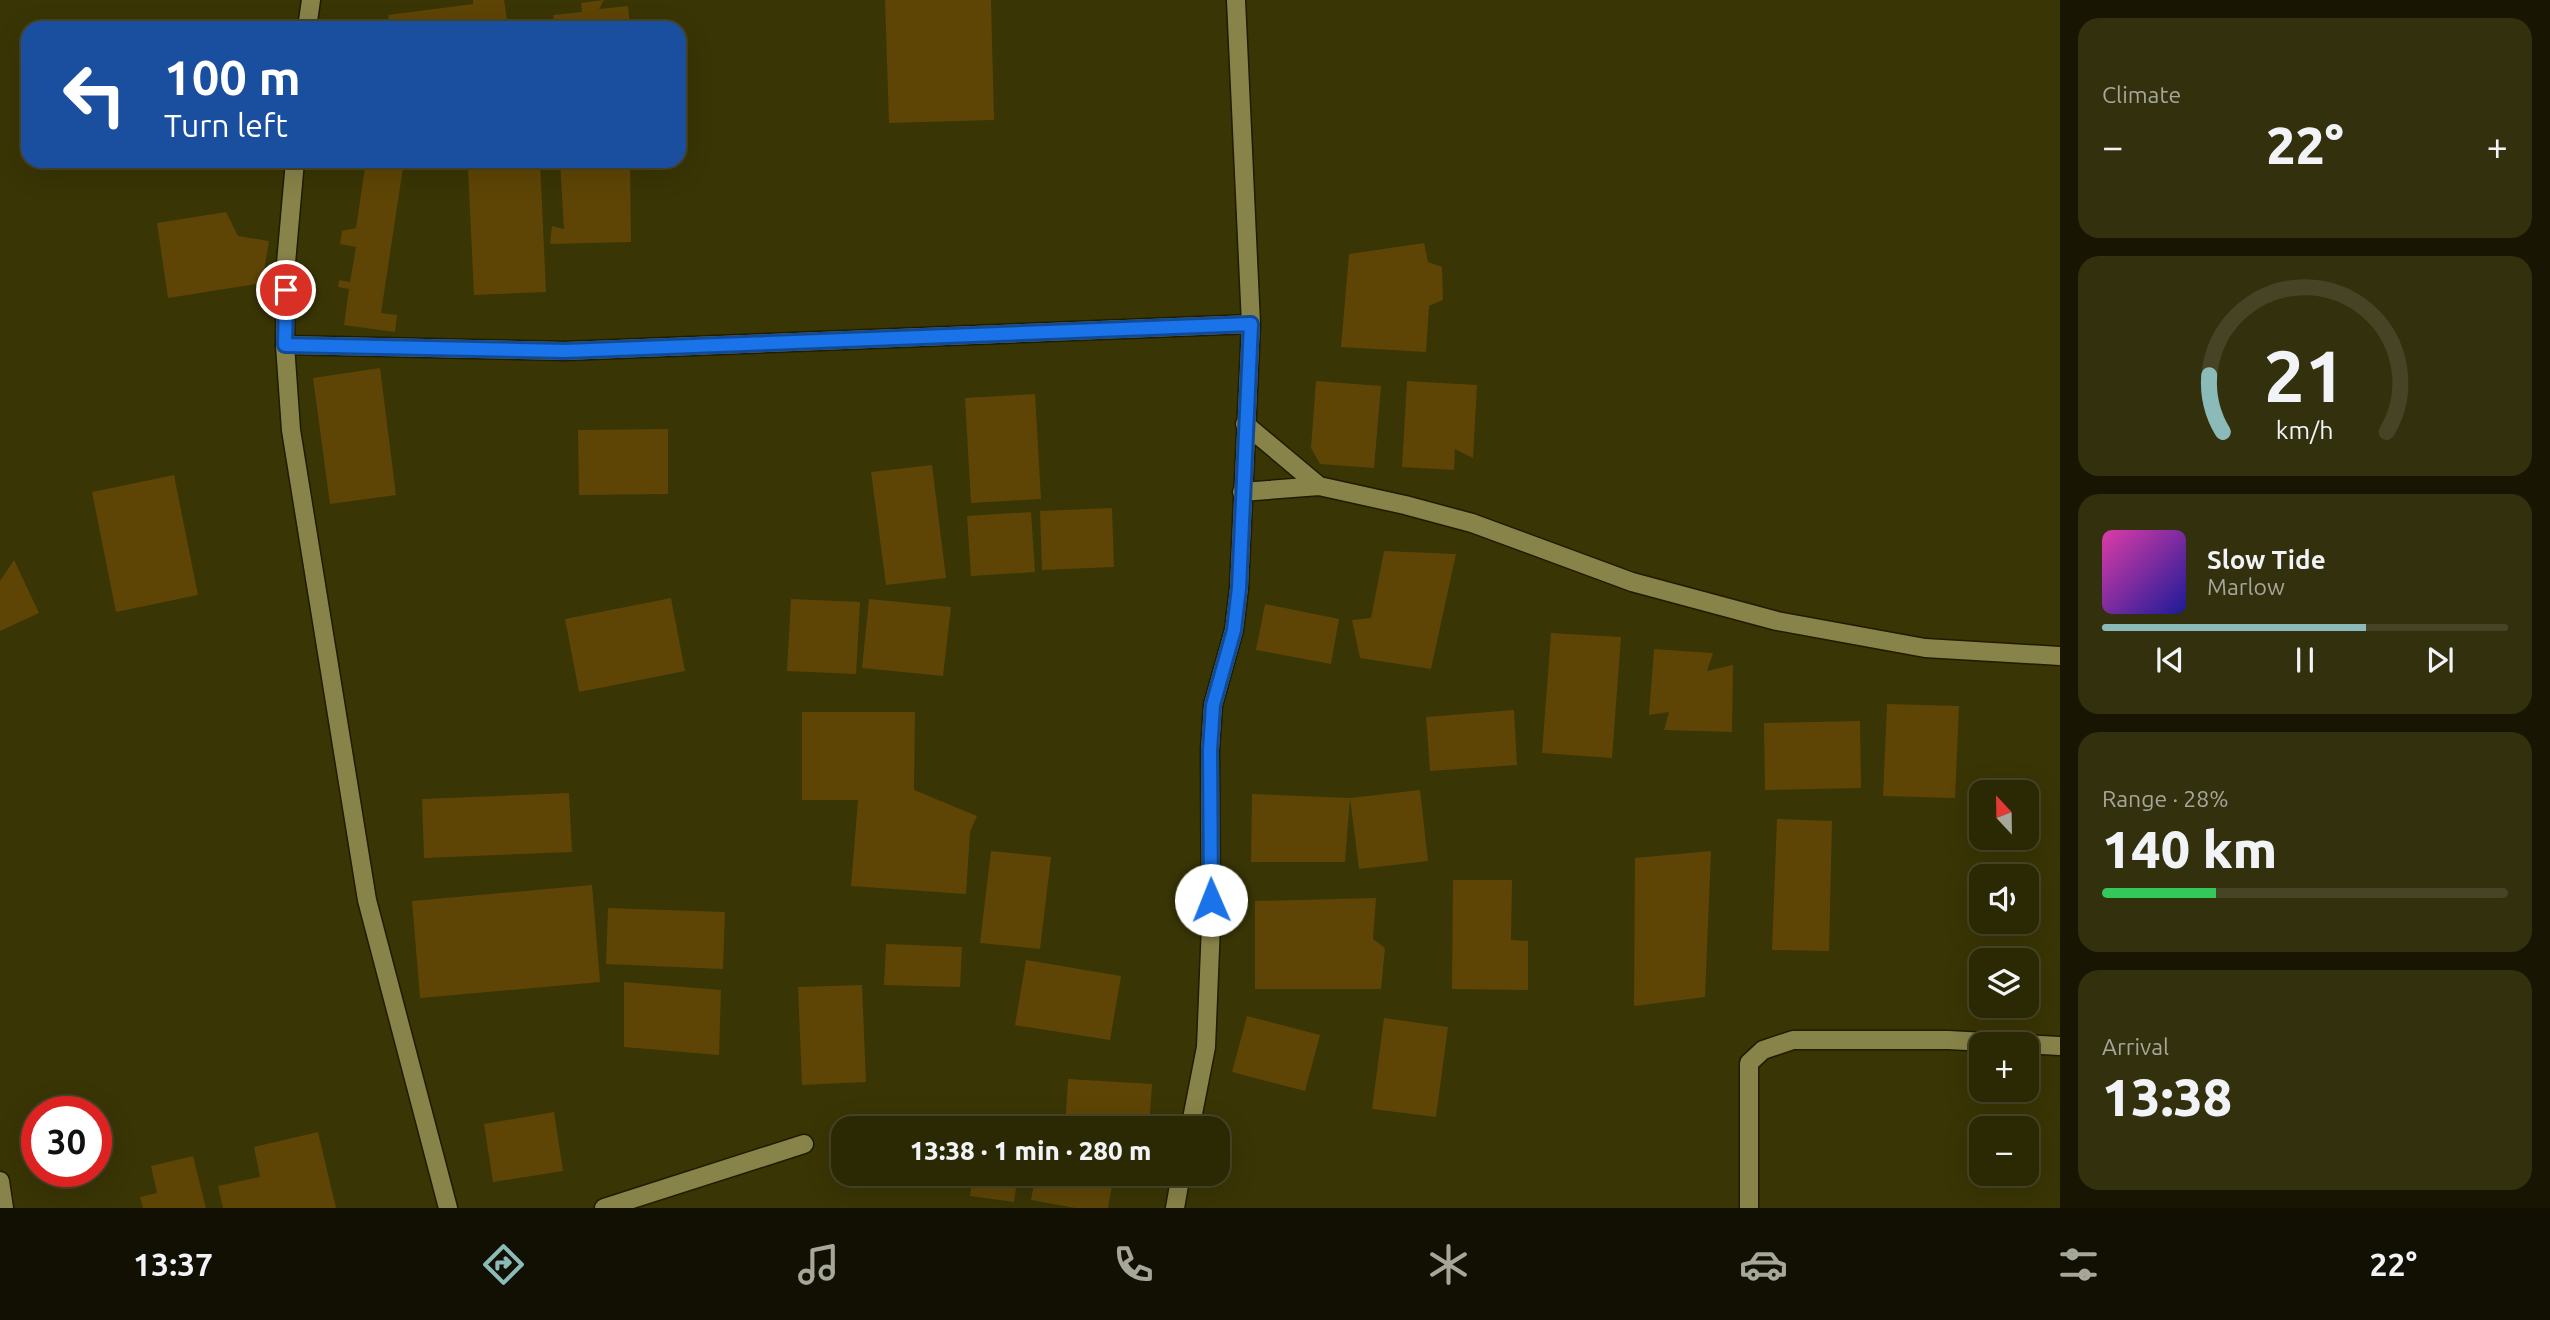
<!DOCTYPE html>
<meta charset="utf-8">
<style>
:root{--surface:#2b2804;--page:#33300e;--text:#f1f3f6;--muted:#a6a69a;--line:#474426;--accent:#8bbbb9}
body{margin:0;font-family:Ubuntu,sans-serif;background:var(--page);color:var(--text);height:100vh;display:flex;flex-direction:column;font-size:26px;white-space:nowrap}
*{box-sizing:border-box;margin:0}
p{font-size:23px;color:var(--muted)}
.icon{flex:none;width:38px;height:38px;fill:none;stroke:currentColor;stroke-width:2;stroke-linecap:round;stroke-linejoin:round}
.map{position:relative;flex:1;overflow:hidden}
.drawer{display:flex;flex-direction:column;gap:18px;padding:18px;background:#181602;width:490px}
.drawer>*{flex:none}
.banner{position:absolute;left:21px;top:21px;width:665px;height:147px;border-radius:21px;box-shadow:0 7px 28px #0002,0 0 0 2px var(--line);background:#1a4fa0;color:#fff;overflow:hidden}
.needle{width:46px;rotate:338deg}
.tools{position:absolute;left:1969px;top:780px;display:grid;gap:14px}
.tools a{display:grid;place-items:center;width:70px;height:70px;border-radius:14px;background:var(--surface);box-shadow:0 7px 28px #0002,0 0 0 2px var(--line);font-size:35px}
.speed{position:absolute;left:21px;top:1096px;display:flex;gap:14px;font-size:35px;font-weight:700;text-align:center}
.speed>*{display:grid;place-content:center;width:91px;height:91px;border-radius:50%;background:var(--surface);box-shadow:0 7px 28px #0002,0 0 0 2px var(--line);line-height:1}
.speed .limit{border:10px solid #d22;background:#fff;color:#111}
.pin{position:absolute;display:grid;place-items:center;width:60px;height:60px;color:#fff;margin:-30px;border:4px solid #fff;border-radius:50%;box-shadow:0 2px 7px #0007}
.me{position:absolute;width:77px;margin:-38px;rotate:359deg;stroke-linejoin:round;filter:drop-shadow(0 0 5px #0008)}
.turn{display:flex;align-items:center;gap:24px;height:147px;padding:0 28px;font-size:32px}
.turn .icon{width:91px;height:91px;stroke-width:2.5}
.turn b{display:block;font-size:49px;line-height:60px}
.big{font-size:52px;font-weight:800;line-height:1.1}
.drawer .widget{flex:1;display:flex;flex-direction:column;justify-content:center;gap:10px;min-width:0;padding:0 24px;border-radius:21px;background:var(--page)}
.drawer .dial{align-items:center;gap:0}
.dial svg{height:182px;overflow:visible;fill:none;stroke:var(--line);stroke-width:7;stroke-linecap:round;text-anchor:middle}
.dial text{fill:var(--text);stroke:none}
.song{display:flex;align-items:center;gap:21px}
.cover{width:84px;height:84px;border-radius:10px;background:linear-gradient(135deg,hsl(320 70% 55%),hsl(240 70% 35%))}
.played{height:7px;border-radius:4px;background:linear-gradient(90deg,var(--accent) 65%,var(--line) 65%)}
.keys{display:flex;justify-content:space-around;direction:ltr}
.heat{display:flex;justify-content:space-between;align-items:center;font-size:38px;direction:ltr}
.charge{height:10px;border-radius:5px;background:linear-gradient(90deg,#34c759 28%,var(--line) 0)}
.trip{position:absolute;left:831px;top:1116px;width:399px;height:70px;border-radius:21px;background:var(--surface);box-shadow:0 7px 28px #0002,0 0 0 2px var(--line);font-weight:800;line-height:70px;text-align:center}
.tab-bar{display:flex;height:112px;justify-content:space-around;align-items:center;background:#111002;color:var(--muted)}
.tab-bar .icon{width:49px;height:49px}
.tab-bar .current{color:var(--accent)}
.tab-bar b{font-size:32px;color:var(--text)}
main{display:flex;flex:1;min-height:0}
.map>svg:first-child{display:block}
.building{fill:#5e4506}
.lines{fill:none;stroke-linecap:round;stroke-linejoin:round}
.street-casing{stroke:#1f1c00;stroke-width:21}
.secondary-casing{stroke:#1f1c00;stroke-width:21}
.street{stroke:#888348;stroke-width:18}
.secondary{stroke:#888348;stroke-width:18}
.route-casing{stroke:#114b97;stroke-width:18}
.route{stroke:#1a73e8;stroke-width:12}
</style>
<main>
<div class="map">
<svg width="2060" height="1208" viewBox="0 0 2060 1208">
<rect width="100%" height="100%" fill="#393505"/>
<path class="building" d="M473 0H504L508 28H390L388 15 473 4Z
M604 0 599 9 628 6 630 28H555L553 15 582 12 581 3Z
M885 0H991L994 120 889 123Z
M366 161H404L381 313 397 315 395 332 344 325 349 289 338 287 339 280 350 282 356 247 340 244 342 231 356 228Z
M461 161H540L546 292 474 295 468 169 460 165Z
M560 161H630L631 242 550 244 552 226 564 229Z
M226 212 238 236 269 241 262 283 168 298 157 223Z
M1424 243 1428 262 1442 267 1443 300 1429 306 1426 352 1341 347 1349 254Z
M380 368 396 495 330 504 313 378Z
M1316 381 1381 386 1374 468 1320 464 1311 448Z
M1407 381 1477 385 1473 458 1455 449 1454 470 1402 467Z
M1035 394 1041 499 971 503 965 398Z
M668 429V494L579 495 578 430Z
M932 465 946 578 886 585 871 472Z
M174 475 198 595 116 612 92 492Z
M1112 508 1114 567 1042 570 1040 511Z
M1031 512 1035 572 971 576 967 516Z
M1384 551 1456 554 1431 669 1360 658 1352 620 1371 618Z
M14 560 39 613 0 631V581Z
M671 598 685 671 579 692 565 619Z
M791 599 860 602 856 674 787 671Z
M869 599 951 607 943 676 862 668Z
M1265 604 1339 619 1331 664 1256 650Z
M1551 633 1621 637 1612 758 1542 753Z
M1654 649 1713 653 1707 671 1733 665 1732 732 1664 730 1669 712 1649 715Z
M1887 704 1959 706 1955 798 1883 796Z
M1514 710 1517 765 1430 771 1426 717Z
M802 712H915L914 790 977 816 970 832 966 894 851 886 858 800H802Z
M1860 721 1861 788 1765 790 1764 723Z
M1420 790 1428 861 1359 869 1350 798 1345 862H1251L1252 794 1350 798Z
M569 793 572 852 424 858 422 799Z
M1777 819 1832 821 1829 951 1772 950Z
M991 851 1051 857 1040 949 980 943Z
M1711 851 1705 997 1634 1006 1635 858Z
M1453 880H1512L1511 940 1528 941V990L1452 989Z
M592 885 600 982 420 998 412 901Z
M1376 898 1373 939 1385 948 1381 989H1255V901Z
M608 908 725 912 723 969 606 964Z
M886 944 962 947 960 987 884 985Z
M1026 960 1121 976 1110 1040 1015 1025Z
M624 982 721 990 719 1055 624 1047Z
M862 985 866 1082 802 1085 798 987Z
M1247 1016 1320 1035 1305 1091 1232 1072Z
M1384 1018 1448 1027 1436 1117 1372 1109Z
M1068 1079 1152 1084 1149 1129H1065Z
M554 1112 563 1171 493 1182 484 1124Z
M318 1132 336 1208H223L218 1186 260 1177 254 1147Z
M193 1156 206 1208H143L140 1197 157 1193 151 1166Z
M973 1174H1018L1014 1202 970 1196Z
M1036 1174H1114L1108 1208H1075L1031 1200Z"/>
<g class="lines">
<g class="street-casing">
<path id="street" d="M285 345 565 351 1251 324
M1245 424 1319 486
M1242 492 1319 486 1405 505 1472 523 1632 582 1777 621 1925 648 2060 656
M1190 1129 1206 1047 1211 925 1210 750 1213 705 1234 630 1239 588 1251 324 1236 0
M0 1181 4 1208
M604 1208 804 1144
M1175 1208 1181 1174
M1749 1208V1063L1763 1050 1793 1040H1948L2060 1046"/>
</g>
<g class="secondary-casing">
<path id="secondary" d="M307 28 311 0
M295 161 286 263 285 345 291 430 367 900 448 1208"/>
</g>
<use href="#street" class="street"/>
<use href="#secondary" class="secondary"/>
</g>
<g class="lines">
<g class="route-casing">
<path id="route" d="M286 290 285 345 565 351 1251 324 1239 588 1234 630 1213 705 1210 750 1211 900"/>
</g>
<use href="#route" class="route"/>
</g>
</svg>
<div class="tools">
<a><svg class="needle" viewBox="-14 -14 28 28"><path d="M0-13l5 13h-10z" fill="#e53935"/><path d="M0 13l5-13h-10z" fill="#a6a69a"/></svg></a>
<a><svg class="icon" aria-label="sound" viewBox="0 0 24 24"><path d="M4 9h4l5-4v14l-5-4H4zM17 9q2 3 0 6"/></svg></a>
<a><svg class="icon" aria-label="layers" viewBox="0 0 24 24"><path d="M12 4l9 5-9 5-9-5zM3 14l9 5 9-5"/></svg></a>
<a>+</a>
<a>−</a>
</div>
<div class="speed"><div class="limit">30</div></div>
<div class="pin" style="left:286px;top:290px;background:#d93025"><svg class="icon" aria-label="arrive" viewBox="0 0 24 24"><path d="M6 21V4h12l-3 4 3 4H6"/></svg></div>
<svg class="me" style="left:1211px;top:900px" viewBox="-20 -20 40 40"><circle r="19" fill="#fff"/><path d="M0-13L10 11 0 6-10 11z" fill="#1a73e8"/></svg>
<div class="trip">13:38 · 1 min · 280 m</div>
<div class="banner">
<div class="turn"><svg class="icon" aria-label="left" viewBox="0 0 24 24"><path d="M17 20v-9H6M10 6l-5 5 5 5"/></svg><div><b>100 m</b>Turn left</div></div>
</div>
</div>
<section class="drawer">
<div class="widget"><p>Climate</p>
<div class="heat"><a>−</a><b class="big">22°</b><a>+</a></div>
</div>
<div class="widget dial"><svg viewBox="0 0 100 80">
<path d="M14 69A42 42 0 1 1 86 69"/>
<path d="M14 69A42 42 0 0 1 8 44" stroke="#8bbbb9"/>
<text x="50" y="56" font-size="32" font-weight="700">21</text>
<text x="50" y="72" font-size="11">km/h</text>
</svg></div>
<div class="widget">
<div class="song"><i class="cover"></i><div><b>Slow Tide</b><p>Marlow</p></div></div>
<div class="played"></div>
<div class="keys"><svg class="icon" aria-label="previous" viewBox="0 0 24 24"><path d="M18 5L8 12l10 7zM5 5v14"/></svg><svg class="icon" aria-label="pause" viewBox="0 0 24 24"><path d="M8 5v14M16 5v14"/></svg><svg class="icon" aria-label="next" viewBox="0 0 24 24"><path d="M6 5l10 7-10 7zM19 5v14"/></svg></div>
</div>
<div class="widget"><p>Range · 28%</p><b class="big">140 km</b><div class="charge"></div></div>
<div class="widget"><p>Arrival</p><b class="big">13:38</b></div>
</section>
</main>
<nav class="tab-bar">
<b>13:37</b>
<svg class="icon current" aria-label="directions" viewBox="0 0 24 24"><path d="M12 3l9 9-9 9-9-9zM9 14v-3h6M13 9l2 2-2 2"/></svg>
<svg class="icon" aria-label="music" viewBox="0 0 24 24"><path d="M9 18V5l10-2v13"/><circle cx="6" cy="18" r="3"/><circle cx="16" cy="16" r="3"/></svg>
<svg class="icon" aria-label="phone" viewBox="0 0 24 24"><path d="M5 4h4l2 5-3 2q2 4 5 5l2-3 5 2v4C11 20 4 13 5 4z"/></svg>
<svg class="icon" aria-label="climate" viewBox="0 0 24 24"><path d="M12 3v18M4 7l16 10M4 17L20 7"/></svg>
<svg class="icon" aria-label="car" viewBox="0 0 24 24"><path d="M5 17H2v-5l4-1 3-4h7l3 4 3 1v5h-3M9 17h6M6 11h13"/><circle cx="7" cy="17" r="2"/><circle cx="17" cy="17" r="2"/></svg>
<svg class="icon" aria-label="filters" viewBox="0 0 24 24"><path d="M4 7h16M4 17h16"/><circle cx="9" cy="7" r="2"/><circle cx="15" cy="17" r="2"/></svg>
<b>22°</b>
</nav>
